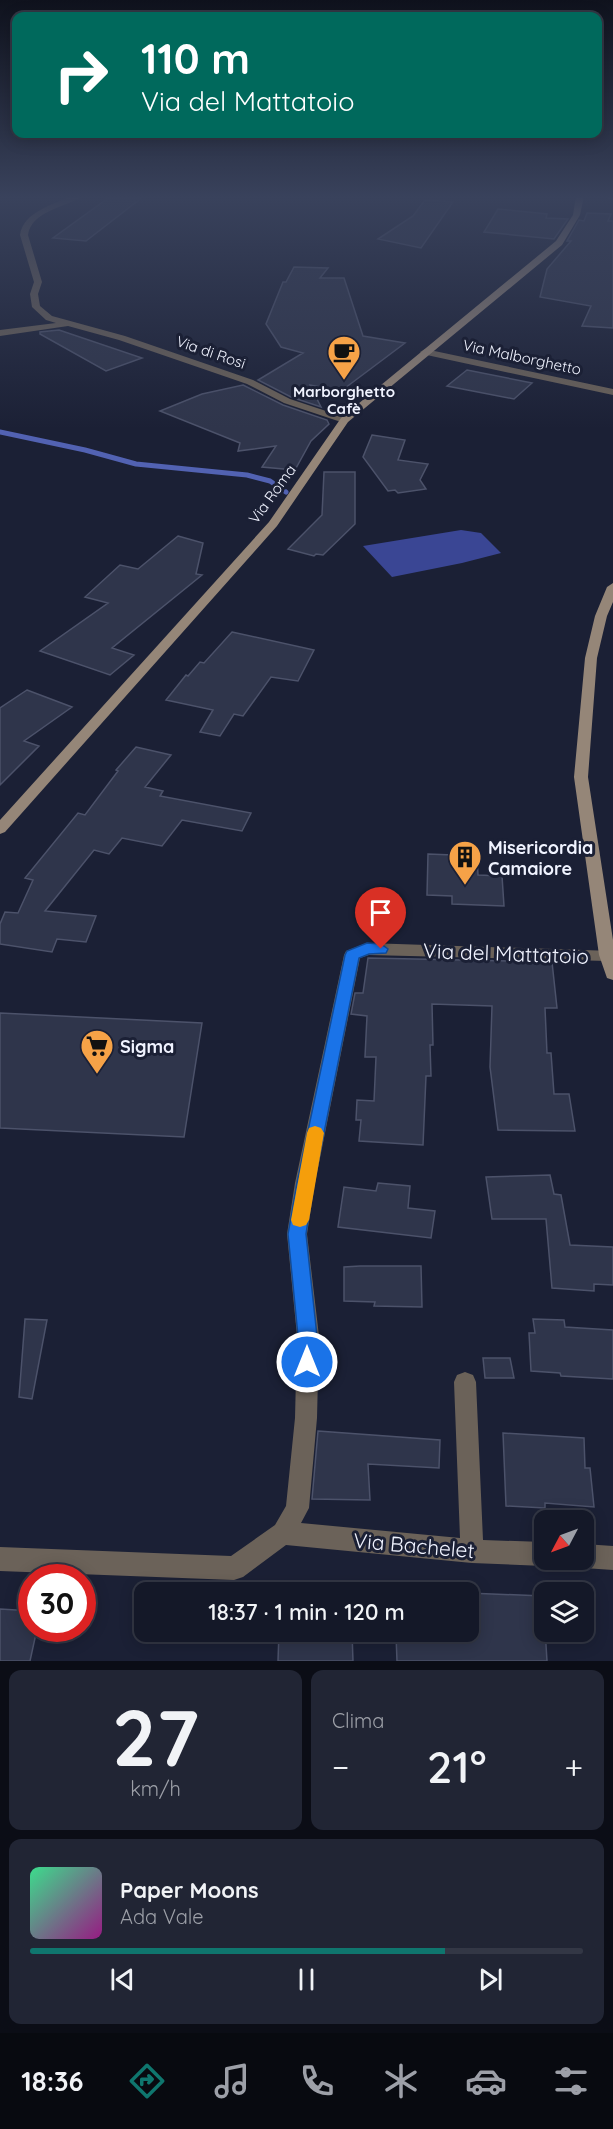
<!DOCTYPE html>
<html lang="it">
<meta charset="utf-8">
<style>
:root{--surface:#141828;--page:#212534;--text:#f1f3f6;--muted:#9da0a8;--line:#333745;--accent:#0f766e}
body{margin:0;font-family:Quicksand,sans-serif;background:var(--page);color:var(--text);height:100vh;display:flex;flex-direction:column;font-size:22px;white-space:nowrap}
*{box-sizing:border-box;margin:0}
p{font-size:20px;color:var(--muted)}
.icon{flex:none;width:33px;height:33px;fill:none;stroke:currentColor;stroke-width:2;stroke-linecap:round;stroke-linejoin:round}
.map{position:relative;height:1661px;overflow:hidden}
.panel{display:flex;flex-direction:column;gap:9px;padding:9px;background:#0b0d16;flex:1}
.panel>*{flex:none}
.banner{position:absolute;left:12px;top:12px;width:590px;height:126px;border-radius:12px;box-shadow:0 3px 15px #0003,0 0 0 2px var(--line);background:#00695c;color:#fff;overflow:hidden}
.needle{width:39px;rotate:229deg}
.tools{position:absolute;left:534px;top:1510px;display:grid;gap:12px}
.tools a{display:grid;place-items:center;width:60px;height:60px;border-radius:12px;background:var(--surface);box-shadow:0 3px 15px #0003,0 0 0 2px var(--line);font-size:30px}
.speed{position:absolute;left:18px;top:1564px;display:flex;gap:12px;font-size:30px;font-weight:700;text-align:center}
.speed>*{display:grid;place-content:center;width:78px;height:78px;border-radius:50%;background:var(--surface);box-shadow:0 3px 15px #0003,0 0 0 2px var(--line);line-height:1}
.speed .limit{border:9px solid #d22;background:#fff;color:#111}
.pin{position:absolute;display:grid;place-items:center;width:51px;height:51px;color:#fff;margin:-62px -26px;border-radius:50% 50% 50% 0;rotate:-45deg;box-shadow:0 0 6px #0007}
.pin .icon{rotate:45deg}
.me{position:absolute;width:66px;margin:-33px;rotate:0deg;stroke-linejoin:round;filter:drop-shadow(0 0 4px #0008)}
.turn{display:flex;align-items:center;gap:21px;height:126px;padding:0 30px;font-size:27px}
.turn .icon{width:78px;height:78px;stroke-width:2.5}
.turn b{display:block;font-size:42px;line-height:51px}
.big{font-size:45px;font-weight:600;line-height:1.1}
.panel .tile{flex:1;display:flex;flex-direction:column;justify-content:center;gap:9px;min-width:0;padding:0 21px;border-radius:12px;background:var(--page)}
.panel .dial{align-items:center;gap:0}
.dial b{font-size:78px;line-height:1}
.song{display:flex;align-items:center;gap:18px}
.cover{width:72px;height:72px;border-radius:9px;background:linear-gradient(135deg,hsl(150 70% 55%),hsl(310 70% 35%))}
.played{height:6px;border-radius:3px;background:linear-gradient(90deg,var(--accent) 75%,var(--line) 75%)}
.keys{display:flex;justify-content:space-around;direction:ltr}
.heat{display:flex;justify-content:space-between;align-items:center;font-size:33px;direction:ltr}
.panel .tiles{flex:1;display:grid;gap:9px;grid-template-columns:1fr 1fr}
.tile:last-child{grid-column:span 2}
.trip{position:absolute;left:134px;top:1582px;width:345px;height:60px;border-radius:12px;background:var(--surface);box-shadow:0 3px 15px #0003,0 0 0 2px var(--line);font-weight:600;line-height:60px;text-align:center}
.menu{display:flex;height:96px;justify-content:space-around;align-items:center;background:#080a10;color:var(--muted)}
.menu .icon{width:42px;height:42px}
.menu .on{color:var(--accent)}
.menu b{font-size:27px;color:var(--text)}
.map>svg:first-child{display:block}
.forest{fill:#3a4694}
.lines{fill:none;stroke-linecap:round;stroke-linejoin:round}
.stream{stroke:#5262b2;stroke-width:5}
.building{fill:#2f354b;stroke:#4c526a;stroke-width:1.5}
.street{fill:#6b6259;fill-rule:evenodd}
.secondary{fill:#958678;fill-rule:evenodd}
.route{fill:#1a73e8;stroke:#114b97;stroke-width:1.5}
.slow{fill:#f59e0b}
.labels{text-anchor:middle;dominant-baseline:central;stroke-width:6;stroke-linejoin:round;paint-order:stroke}
.far-street-label{font-size:15px;fill:#f0f3ff;stroke:#1b2035}
.far-poi-label{font-size:15px;font-weight:bold;fill:#f0f3ff;stroke:#1b2035}
.poi-label{font-size:18px;font-weight:bold;fill:#f0f3ff;stroke:#1b2035;text-anchor:start}
.near-street-label{font-size:21px;fill:#f0f3ff;stroke:#1b2035}
</style>
<div class="map">
<svg width="613" height="1661" viewBox="0 0 613 1661">
<rect width="100%" height="100%" fill="#1b2035"/>
<path class="forest" d="M461 530 481 533 501 553 462 563 392 577 363 546Z"/>
<g class="lines">
<path class="stream" d="M0 432 85 450 136 464 247 475 270 481 286 492"/>
</g>
<path class="building" d="M111 196H144L86 241 53 238Z
M425 200 453 202 421 248 378 239 413 216Z
M498 209 547 214 546 218 568 219 554 239 484 232Z
M587 213 611 214 608 221H613V328L582 326 591 306 540 297 547 269 571 241H567L579 220 584 221Z
M294 267 328 268 320 278H344L363 336 405 343 341 391 310 385 321 407 291 397 258 380 303 353 281 347 266 324 283 282H286Z
M59 330 142 358 106 371 40 334V332Z
M467 370 532 383 514 399 447 386Z
M243 385 283 405 327 420 329 424 311 441 295 470 262 467 276 446 238 451 240 443 160 411 202 394Z
M372 435 405 440 398 460 428 464 420 480 426 489 398 493 395 490 388 491 363 457Z
M324 472H355V524L323 555 316 554 314 556 288 549 322 515Z
M178 536 203 543 196 574 202 575 112 648 134 655 110 675 40 651 108 603 85 597 120 565 138 569Z
M232 632 314 650 298 681 271 677 243 716 234 714 220 736 200 732 213 710 166 700 186 675 188 676 200 662 204 663Z
M27 690 72 707 24 741 39 746 0 785V708Z
M136 747 171 755 145 787 163 791 160 796 251 813 242 831 182 820 162 846 122 838 109 854 94 850 45 911 96 916 86 942 57 939 52 952 0 944V924L5 912 18 913 33 880 25 878 78 813 85 815 118 771 116 770Z
M428 854 477 856 478 875 502 876 504 906 452 904V896L427 895Z
M368 958 552 962 557 1008H545L547 1053H551L554 1094H569L575 1131 498 1130 490 1067 492 1006 432 1004 433 1045H430L431 1076H426L423 1145 359 1141 361 1120H356L357 1100 374 1101 376 1057H365L367 1016 351 1014 355 993H363Z
M0 1013 202 1023 184 1137 0 1128Z
M550 1175 554 1194 561 1195 570 1245 613 1247V1285L594 1284V1291L552 1288 546 1219H492L486 1177Z
M378 1183 410 1186 408 1208 435 1211 431 1238 338 1227 344 1187 376 1191Z
M360 1266H421L422 1307 374 1306 375 1302 344 1301V1267Z
M25 1319 47 1320 32 1399 19 1397Z
M533 1319 564 1320 565 1327 613 1330V1379L561 1376 560 1373 531 1371 529 1333H535Z
M483 1358H510L514 1378H485Z
M318 1431 440 1440 439 1468 368 1464 370 1500 312 1499Z
M503 1433 584 1438 585 1468H590L594 1507 545 1503V1508L506 1506Z
M468 1593 543 1596 547 1661H397L396 1635 462 1637V1632H468Z
M0 1609 32 1611V1629H37L30 1661H0Z
M279 1632H352L353 1661H278Z"/>
<g class="lines">
<path class="street" d="M72 196H82C65 208 31 211 28 235L42 282 38 294 40 306 52 316 125 336 253 380 290 399 347 418V422H341L284 403 247 384 119 340 68 326 0 336V330L56 323 46 320 32 307 30 294 34 282 20 235C23 212 54 204 72 196Z
M425 349 613 389V395L422 354 420 352Z
M367 943 613 951V959L607 961 369 955 360 958 315 1183 307 1234 319 1336 317 1418 309 1508 301 1523 460 1538 454 1382 457 1375 465 1372 473 1375 476 1382 483 1540 544 1542V1560H553L552 1562 544 1566 472 1563 286 1545 243 1577 234 1580 0 1571V1547L231 1556 275 1525 286 1506 295 1418 297 1336 287 1234 295 1183 344 955 346 951Z
M584 1544 613 1546V1570L584 1568 575 1564 574 1560H584Z"/>
<path class="secondary" d="M576 196H584L580 215 562 245 348 422 277 526 5 832 0 834V820L269 522 341 418 556 241 573 215Z
M603 196H613V200Z
M613 583V602L607 616 597 658 588 777 613 940V980L607 978 599 955 574 777 585 658 595 616 607 587Z"/>
</g>
<linearGradient id="sky" x2="0" y2="1"><stop stop-color="#0f121d"/><stop offset="0.46" stop-color="#39425c"/><stop offset="1" stop-color="#39425c" stop-opacity="0"/></linearGradient>
<rect width="613" height="429" fill="url(#sky)"/>
<path class="route" d="M367 943 381 944 388 949 386 953 369 954 359 958 314 1183 306 1234 317 1336V1362L314 1368 307 1371 300 1368 297 1362 298 1336 288 1234 297 1183 345 955 347 951Z"/>
<path class="slow" d="M315 1126 321 1128 324 1133 309 1220 306 1225 300 1227 293 1225 291 1220 307 1133 309 1128Z"/>
<defs>
<g id="cafe-pin" transform="scale(1.725)"><path d="M0 17L-7.5 6A9.5 9.5 0 1 1 7.5 6Z" fill="#f6a247" stroke="#1b2035"/><path d="M-5.5-4.5H6V0H3Q3 3.5 0 3.5H-2.5Q-5.5 3.5-5.5 0ZM3-3.2v2h1.7v-2ZM-6 4.5H4V6H-6Z" fill="#111"/></g>
<g id="building-pin" transform="scale(1.725)"><path d="M0 17L-7.5 6A9.5 9.5 0 1 1 7.5 6Z" fill="#f6a247" stroke="#1b2035"/><path d="M-4-6H4V6H1V3H-1V6H-4ZM-2.5-4.3h1.7v1.8h-1.7ZM.8-4.3h1.7v1.8H.8ZM-2.5-1h1.7V.8h-1.7ZM.8-1h1.7V.8H.8Z" fill="#111"/></g>
<g id="supermarket-pin" transform="scale(1.725)"><path d="M0 17L-7.5 6A9.5 9.5 0 1 1 7.5 6Z" fill="#f6a247" stroke="#1b2035"/><path d="M-6-5.5h2.5l.6 2H6L4.5 2H-2.5L-4.4-4H-6ZM-1.5 3.2a1.3 1.3 0 1 0 .1 0ZM3 3.2a1.3 1.3 0 1 0 .1 0Z" fill="#111"/></g>
</defs>
<g fill-rule="evenodd">
<use href="#cafe-pin" x="344" y="352"/>
<use href="#building-pin" x="465" y="857"/>
<use href="#supermarket-pin" x="97" y="1046"/>
</g>
<g class="labels">
<g class="far-street-label">
<text transform="translate(211 352) rotate(19)">Via di Rosi</text>
<text transform="translate(522 357) rotate(12)">Via Malborghetto</text>
<text transform="translate(272 494) rotate(-54)">Via Roma</text>
</g>
<g class="far-poi-label">
<text x="344" y="391">Marborghetto<tspan x="344" dy="17">Cafè</tspan></text>
</g>
<g class="poi-label">
<text x="488" y="847">Misericordia<tspan x="488" dy="21">Camaiore</tspan></text>
<text x="120" y="1046">Sigma</text>
</g>
<g class="near-street-label">
<text transform="translate(506 953) rotate(2)">Via del Mattatoio</text>
<text transform="translate(414 1545) rotate(5)">Via Bachelet</text>
</g>
</g>
</svg>
<div class="tools">
<a><svg class="needle" viewBox="-14 -14 28 28"><path d="M0-13l5 13h-10z" fill="#e53935"/><path d="M0 13l5-13h-10z" fill="#9da0a8"/></svg></a>
<a><svg class="icon" aria-label="layers" viewBox="0 0 24 24"><path d="M12 4l9 5-9 5-9-5zM3 14l9 5 9-5"/></svg></a>
</div>
<div class="speed"><div class="limit">30</div></div>
<div class="pin" style="left:381px;top:949px;background:#d93025"><svg class="icon" aria-label="arrive" viewBox="0 0 24 24"><path d="M6 21V4h12l-3 4 3 4H6"/></svg></div>
<svg class="me" style="left:307px;top:1362px" viewBox="-20 -20 40 40"><circle r="17" fill="#1a73e8" stroke="#fff" stroke-width="3"/><path d="M0-11L8 9 0 5-8 9z" fill="#fff"/></svg>
<div class="trip">18:37 · 1 min · 120 m</div>
<div class="banner">
<div class="turn"><svg class="icon" aria-label="right" viewBox="0 0 24 24"><path d="M7 20v-9h11M14 6l5 5-5 5"/></svg><div><b>110 m</b>Via del Mattatoio</div></div>
</div>
</div>
<section class="panel">
<div class="tiles">
<div class="tile dial"><b>27</b><p>km/h</p></div>
<div class="tile"><p>Clima</p>
<div class="heat"><a>−</a><b class="big">21°</b><a>+</a></div>
</div>
<div class="tile">
<div class="song"><i class="cover"></i><div><b>Paper Moons</b><p>Ada Vale</p></div></div>
<div class="played"></div>
<div class="keys"><svg class="icon" aria-label="previous" viewBox="0 0 24 24"><path d="M18 5L8 12l10 7zM5 5v14"/></svg><svg class="icon" aria-label="pause" viewBox="0 0 24 24"><path d="M8 5v14M16 5v14"/></svg><svg class="icon" aria-label="next" viewBox="0 0 24 24"><path d="M6 5l10 7-10 7zM19 5v14"/></svg></div>
</div>
</div>
</section>
<nav class="menu">
<b>18:36</b>
<svg class="icon on" aria-label="directions" viewBox="0 0 24 24"><path d="M12 3l9 9-9 9-9-9zM9 14v-3h6M13 9l2 2-2 2"/></svg>
<svg class="icon" aria-label="music" viewBox="0 0 24 24"><path d="M9 18V5l10-2v13"/><circle cx="6" cy="18" r="3"/><circle cx="16" cy="16" r="3"/></svg>
<svg class="icon" aria-label="phone" viewBox="0 0 24 24"><path d="M5 4h4l2 5-3 2q2 4 5 5l2-3 5 2v4C11 20 4 13 5 4z"/></svg>
<svg class="icon" aria-label="climate" viewBox="0 0 24 24"><path d="M12 3v18M4 7l16 10M4 17L20 7"/></svg>
<svg class="icon" aria-label="car" viewBox="0 0 24 24"><path d="M5 17H2v-5l4-1 3-4h7l3 4 3 1v5h-3M9 17h6M6 11h13"/><circle cx="7" cy="17" r="2"/><circle cx="17" cy="17" r="2"/></svg>
<svg class="icon" aria-label="filters" viewBox="0 0 24 24"><path d="M4 7h16M4 17h16"/><circle cx="9" cy="7" r="2"/><circle cx="15" cy="17" r="2"/></svg>
</nav>
